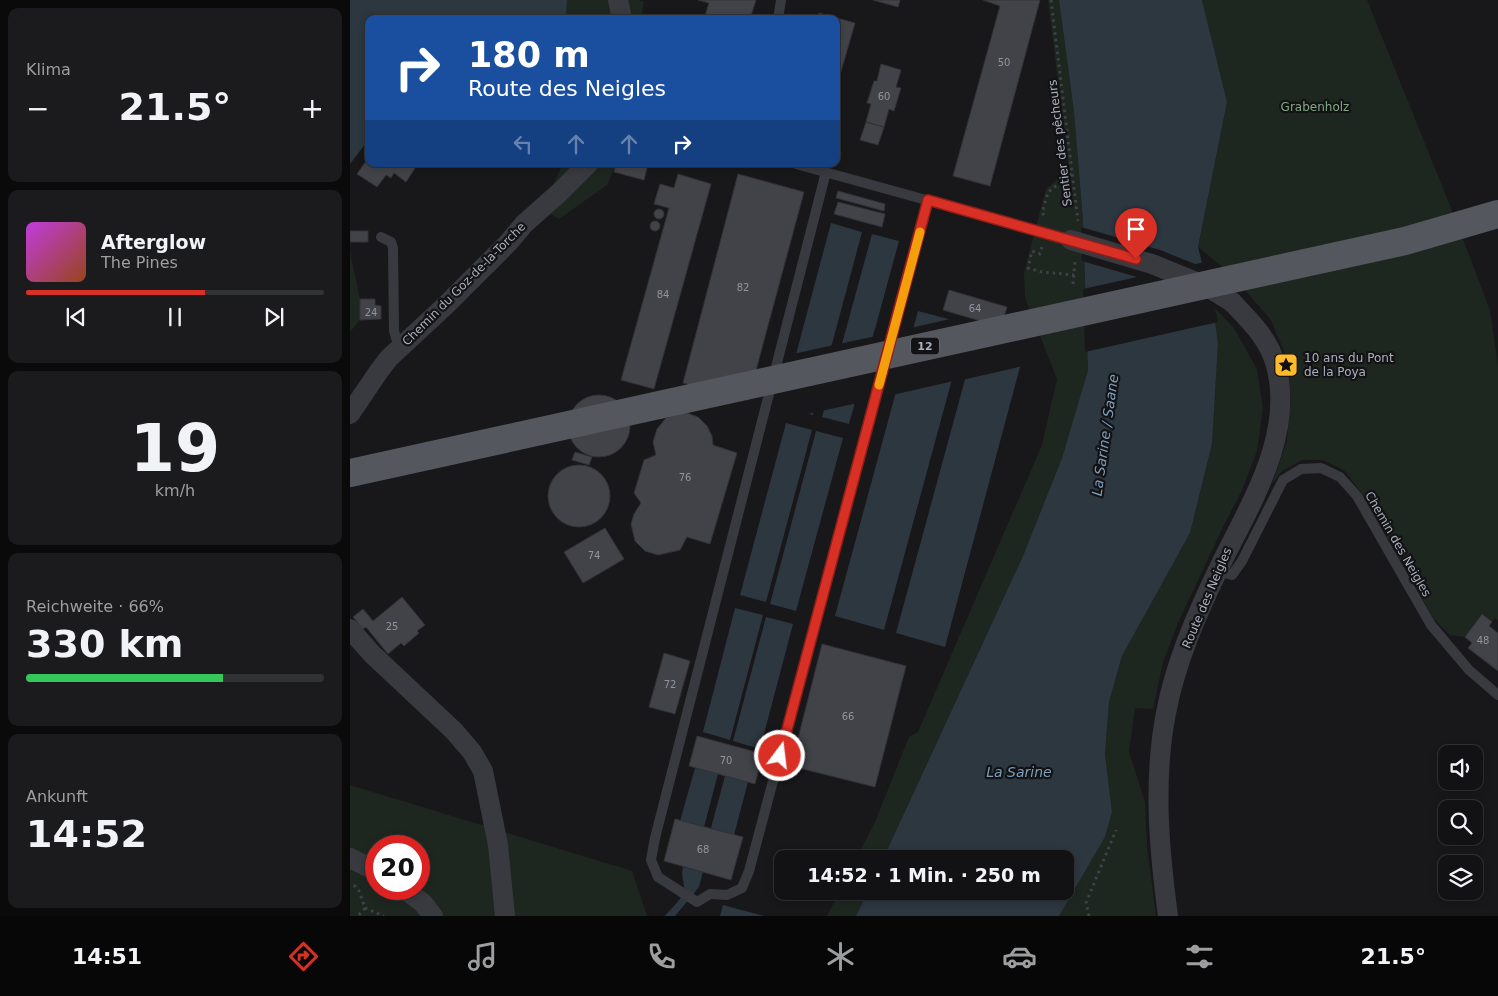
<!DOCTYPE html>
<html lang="de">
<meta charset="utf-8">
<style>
:root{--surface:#121214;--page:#1b1b1d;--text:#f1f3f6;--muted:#9c9ea0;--line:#313234;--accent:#d93025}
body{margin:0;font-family:"DejaVu Sans",sans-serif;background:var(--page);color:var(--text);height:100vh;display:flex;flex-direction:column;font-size:19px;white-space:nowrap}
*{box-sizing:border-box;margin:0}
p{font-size:16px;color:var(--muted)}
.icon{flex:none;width:28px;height:28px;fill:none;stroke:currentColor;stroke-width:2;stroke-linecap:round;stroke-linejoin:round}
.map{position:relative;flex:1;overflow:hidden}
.sheet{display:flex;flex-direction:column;gap:8px;padding:8px;background:#0a0a0b;width:350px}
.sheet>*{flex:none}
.banner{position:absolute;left:15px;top:15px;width:475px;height:152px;border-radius:10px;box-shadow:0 2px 8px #0003,0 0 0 1px var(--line);background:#1a4fa0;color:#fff;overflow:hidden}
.controls{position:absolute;left:1088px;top:745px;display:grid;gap:10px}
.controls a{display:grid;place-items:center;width:45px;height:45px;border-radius:10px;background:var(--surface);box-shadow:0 2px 8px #0003,0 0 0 1px var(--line);font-size:25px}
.speed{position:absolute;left:15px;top:835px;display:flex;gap:10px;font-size:25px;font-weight:700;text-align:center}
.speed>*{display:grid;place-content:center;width:65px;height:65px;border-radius:50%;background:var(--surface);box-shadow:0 2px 8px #0003,0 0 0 1px var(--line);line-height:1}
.speed .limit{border:8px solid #d22;background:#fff;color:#111}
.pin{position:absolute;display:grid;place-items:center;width:42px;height:42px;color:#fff;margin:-51px -21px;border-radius:50% 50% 50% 0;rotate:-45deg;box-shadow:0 0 5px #0007}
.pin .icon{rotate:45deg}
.me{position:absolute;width:55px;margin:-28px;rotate:15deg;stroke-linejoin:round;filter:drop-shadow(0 0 4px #0008)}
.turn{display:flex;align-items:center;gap:18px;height:105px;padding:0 20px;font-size:22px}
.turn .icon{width:65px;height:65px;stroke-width:2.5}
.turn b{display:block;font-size:35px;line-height:42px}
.lanes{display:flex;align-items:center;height:48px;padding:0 20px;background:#0003;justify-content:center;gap:25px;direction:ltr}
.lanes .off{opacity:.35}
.big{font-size:38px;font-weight:600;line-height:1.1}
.sheet .card{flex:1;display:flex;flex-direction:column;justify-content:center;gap:8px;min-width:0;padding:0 18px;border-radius:10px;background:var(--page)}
.sheet .dial{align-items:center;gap:0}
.dial b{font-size:65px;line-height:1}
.song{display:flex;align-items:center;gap:15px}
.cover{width:60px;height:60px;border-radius:8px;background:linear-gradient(135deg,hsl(290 70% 55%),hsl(20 70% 35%))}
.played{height:5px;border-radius:2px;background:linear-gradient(90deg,var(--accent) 60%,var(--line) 60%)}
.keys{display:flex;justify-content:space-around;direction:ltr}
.heat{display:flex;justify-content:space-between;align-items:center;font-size:28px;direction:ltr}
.charge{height:8px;border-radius:4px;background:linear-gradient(90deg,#34c759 66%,var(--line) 0)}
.trip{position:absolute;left:424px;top:850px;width:300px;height:50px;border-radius:10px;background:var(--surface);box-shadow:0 2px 8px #0003,0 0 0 1px var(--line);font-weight:600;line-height:50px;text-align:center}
.tab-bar{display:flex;height:80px;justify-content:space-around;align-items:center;background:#070708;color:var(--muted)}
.tab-bar .icon{width:35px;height:35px}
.tab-bar .active{color:var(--accent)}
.tab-bar b{font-size:22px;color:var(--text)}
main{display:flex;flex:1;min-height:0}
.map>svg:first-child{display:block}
.green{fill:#1e271f;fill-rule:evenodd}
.water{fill:#2d3740}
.pier{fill:#18181b}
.building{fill:#424348;stroke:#323237}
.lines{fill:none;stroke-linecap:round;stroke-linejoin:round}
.path{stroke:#3f4147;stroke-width:3;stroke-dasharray:2.5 4;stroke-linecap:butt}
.service{stroke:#393a40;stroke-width:10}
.minor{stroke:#393a40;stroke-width:20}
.minor-bridge{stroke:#393a40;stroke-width:20}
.primary-bridge{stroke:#55575f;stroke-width:28}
.route-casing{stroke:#8d1f18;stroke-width:12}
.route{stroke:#d93025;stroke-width:9}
.slow{stroke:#f59e0b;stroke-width:9}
.labels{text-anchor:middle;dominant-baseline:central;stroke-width:4.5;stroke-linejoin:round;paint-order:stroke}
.number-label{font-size:10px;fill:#90949f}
.shield{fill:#131316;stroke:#7d808a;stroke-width:1}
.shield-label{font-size:11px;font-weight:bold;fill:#aaafbc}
.park-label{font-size:12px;fill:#7fa882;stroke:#131316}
.street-label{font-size:12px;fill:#aaafbc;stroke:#131316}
.poi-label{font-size:12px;fill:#aaafbc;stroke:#131316;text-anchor:start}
.water-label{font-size:14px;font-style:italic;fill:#7e9db9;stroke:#131316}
</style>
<main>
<section class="sheet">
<div class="card"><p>Klima</p>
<div class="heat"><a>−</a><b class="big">21.5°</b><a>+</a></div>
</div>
<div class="card">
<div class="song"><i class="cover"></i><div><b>Afterglow</b><p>The Pines</p></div></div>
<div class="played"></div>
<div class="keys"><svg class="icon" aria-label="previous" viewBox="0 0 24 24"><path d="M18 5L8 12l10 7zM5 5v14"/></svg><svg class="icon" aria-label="pause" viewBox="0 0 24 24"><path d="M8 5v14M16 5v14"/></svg><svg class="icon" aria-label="next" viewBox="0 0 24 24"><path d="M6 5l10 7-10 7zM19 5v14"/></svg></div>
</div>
<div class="card dial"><b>19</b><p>km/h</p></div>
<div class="card"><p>Reichweite · 66%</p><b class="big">330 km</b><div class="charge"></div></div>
<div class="card"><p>Ankunft</p><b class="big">14:52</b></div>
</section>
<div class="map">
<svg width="1148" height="916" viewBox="0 0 1148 916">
<rect width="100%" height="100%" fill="#18181b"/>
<path class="green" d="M217 0H288L294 2 291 19H216Z
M698 0H709L724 112 733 221 738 370 712 458 673 556 533 859H506L525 822 559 737 568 732 692 445 707 379 675 298 674 273 696 189 719 170Z
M852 0H1017L1099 203 1140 310 1148 366V620L1145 618 1142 622 1131 614 1115 637 1100 635 1084 619 1010 491 994 470 973 460H952L932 471 922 484 937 441 941 398 938 361 921 320 880 273 848 247 877 102Z
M213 164H266L257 185 209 219 192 208Z
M0 252 10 299V320L0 332Z
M863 306 884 328 907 369 913 408 907 451 892 490 872 529 828 623 813 662 803 709 785 708 779 752 795 802 797 846 806 916H709L755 837 762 812 755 754 759 702 772 656 840 533 862 444 868 344Z
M0 785 282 871 297 916H0ZM26 846H69V889H26Z
M490 891H518L506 916H477Z"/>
<path class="water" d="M0 0H217L216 19H19V139L0 164Z
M709 0H852L877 102 848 247 863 306 868 344 862 444 840 533 772 656 759 702 755 754 762 812 755 837 709 916H506L518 891H715V859H533L673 556 712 458 738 370 733 221 724 112Z
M481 223 512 232 463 415 432 407Z
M522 234 549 241 499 424 472 417Z
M568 311 617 324 534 630 485 616Z
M629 328 677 341 595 647 546 633Z
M436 423 462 430 416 602 390 595Z
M466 431 493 438 446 611 420 604Z
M385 608 413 615 380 740 353 732Z
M416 617 443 624 410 749 383 741Z
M345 768 368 774 354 827 330 821Z
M375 776 398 782 384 835 361 828Z
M333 867 353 872 349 887 325 916H315C321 908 336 897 334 886 333 878 331 875 333 867Z
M373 905 414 916H370Z"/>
<path class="pier" d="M731 227 810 250 845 264 855 262 868 322 735 352 733 289 787 277 732 261Z
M604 318 619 324 604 381 542 395 561 328Z
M629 326 679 339 673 366 612 380 626 327Z
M526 336 508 403 471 411 489 344Z
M484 345 466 412 454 415 430 408 443 354Z"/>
<path class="building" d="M348 0H406L400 19H354L359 3Z
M523 0H550L548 7Z
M633 0H690L640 186 603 176 650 6Z
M469 13 505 23 486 89V19H467Z
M531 64 551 70 546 87 551 88 544 111 539 109 534 127 516 122 521 104 517 103 524 81H527Z
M516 122 534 127 528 145 510 140Z
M19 157V164H65L67 165 56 182 44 173 41 178 36 175 27 187 7 174Z
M266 164H298L294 180 264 172Z
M328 174 361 184 304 389 271 380 319 208 304 204 310 184 324 188Z
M388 174 454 192 398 400 333 383Z
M488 191 535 204 534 211 486 198Z
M488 202 535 214 532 227 484 214Z
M304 214a5 5 0 1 1 10 0a5 5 0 1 1-10 0Z
M300 226a5 5 0 1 1 10 0a5 5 0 1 1-10 0Z
M0 231H18V242H0Z
M599 290 657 307 651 327 593 310Z
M10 299H25V305L31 306V319L10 320Z
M218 426a31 31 0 1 1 62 0a31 31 0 1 1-62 0Z
M337 413 348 417 357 426 362 436 363 445 387 453 360 544 337 537 330 550 308 555 295 551 285 541 281 524 284 514 291 503 284 493 294 460 306 455 303 442 307 429 316 418 328 414Z
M225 452 242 457 239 465 222 460Z
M198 496a31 31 0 1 1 62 0a31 31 0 1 1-62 0Z
M255 528 274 559 233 583 214 552Z
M52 597 75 625 67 631 69 633 54 646 51 643 38 654 16 627 13 629 3 617 13 609 23 621Z
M1132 614 1142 622 1139 626 1148 633V671L1118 648 1122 643 1115 637Z
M472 644 556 666 525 787 441 766Z
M314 653 340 661 325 714 299 707Z
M347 736 413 754 405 784 339 766Z
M325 819 393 837 381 880 314 861Z"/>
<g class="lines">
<path class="path" d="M701 0 728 221
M694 215 692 213 698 192 723 173
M692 247 690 254 682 251 678 268 692 272 724 275
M723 284 725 262
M4 885 9 891 15 908 8 916
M15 908 34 916
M739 916 736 903 766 830"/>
<path class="service" d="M428 19 431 0
M446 164 721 240
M476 172 305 838 301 860 308 877 347 902 360 894 377 895 392 888 399 871 578 200
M31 237 41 242 43 248 44 331 47 341 52 347
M867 571 882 575 892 561 933 480 951 469 971 468 990 477 1007 496 1081 625 1119 670 1148 695"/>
<path class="minor" d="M268 0 272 19
M0 414 29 371 39 358 96 305 158 243 174 224 210 192 238 164
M0 629 22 654 104 731 122 752 133 771 148 845 155 916
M0 858 26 871
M54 889 73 903 83 916
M818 916C809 849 803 780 816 713 825 664 846 616 867 572 897 509 947 435 925 362 917 337 900 321 882 302"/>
<path class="minor-bridge" d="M721 240 802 264 856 286 882 302"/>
<path class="primary-bridge" d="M0 473 1055 241 1148 214"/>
</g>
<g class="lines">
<g class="route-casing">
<path id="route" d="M430 756 578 200 786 259"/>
</g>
<use href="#route" class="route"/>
<path class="slow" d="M529 385 570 232"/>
</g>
<defs>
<g id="sight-square" transform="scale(1.25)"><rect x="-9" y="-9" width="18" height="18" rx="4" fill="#ffbb2c" stroke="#131316"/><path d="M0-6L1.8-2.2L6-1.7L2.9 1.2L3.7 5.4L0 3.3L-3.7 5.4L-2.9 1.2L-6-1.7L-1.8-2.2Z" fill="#111"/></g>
</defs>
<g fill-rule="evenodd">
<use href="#sight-square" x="936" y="365"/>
</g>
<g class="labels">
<g class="number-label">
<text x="654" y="62">50</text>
<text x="534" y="96">60</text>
<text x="393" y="287">82</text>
<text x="313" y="294">84</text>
<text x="625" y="308">64</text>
<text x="21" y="312">24</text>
<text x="335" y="477">76</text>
<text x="244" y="555">74</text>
<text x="42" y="626">25</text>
<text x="1133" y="640">48</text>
<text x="320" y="684">72</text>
<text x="498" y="716">66</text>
<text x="376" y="760">70</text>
<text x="353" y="849">68</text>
</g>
<rect class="shield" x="561" y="337.5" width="28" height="17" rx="4"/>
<g class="shield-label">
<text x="575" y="346">12</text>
</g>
<g class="park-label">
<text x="965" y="107">Grabenholz</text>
</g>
<g class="street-label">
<text transform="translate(710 143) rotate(-97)">Sentier des pêcheurs</text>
<text transform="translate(114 284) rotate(-45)">Chemin du Goz-de-la-Torche</text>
<text transform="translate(1048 544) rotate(60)">Chemin des Neigles</text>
<text transform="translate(857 598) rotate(-67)">Route des Neigles</text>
</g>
<g class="poi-label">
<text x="954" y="358">10 ans du Pont<tspan x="954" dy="14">de la Poya</tspan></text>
</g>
<g class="water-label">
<text transform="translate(755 435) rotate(-82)">La Sarine / Saane</text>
<text x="669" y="772">La Sarine</text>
</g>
</g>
</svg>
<div class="controls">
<a><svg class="icon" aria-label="sound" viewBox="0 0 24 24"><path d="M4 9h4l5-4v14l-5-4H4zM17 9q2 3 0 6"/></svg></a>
<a><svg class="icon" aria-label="search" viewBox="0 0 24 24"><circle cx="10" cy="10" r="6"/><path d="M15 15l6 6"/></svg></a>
<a><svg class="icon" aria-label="layers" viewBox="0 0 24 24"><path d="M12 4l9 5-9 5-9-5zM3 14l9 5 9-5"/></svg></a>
</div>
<div class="speed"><div class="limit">20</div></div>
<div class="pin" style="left:786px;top:259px;background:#d93025"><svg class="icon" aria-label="arrive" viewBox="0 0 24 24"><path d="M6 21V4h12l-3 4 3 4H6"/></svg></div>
<svg class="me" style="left:430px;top:756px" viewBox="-20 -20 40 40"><circle r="17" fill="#d93025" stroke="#fff" stroke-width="3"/><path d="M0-11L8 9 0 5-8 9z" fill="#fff"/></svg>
<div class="trip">14:52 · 1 Min. · 250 m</div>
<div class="banner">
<div class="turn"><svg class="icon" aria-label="right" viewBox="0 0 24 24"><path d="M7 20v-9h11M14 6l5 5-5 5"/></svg><div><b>180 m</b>Route des Neigles</div></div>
<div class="lanes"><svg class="icon off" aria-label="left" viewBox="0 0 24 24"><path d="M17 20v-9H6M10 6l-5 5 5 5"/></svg><svg class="icon off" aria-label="ahead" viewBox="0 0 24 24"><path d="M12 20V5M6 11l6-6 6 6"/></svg><svg class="icon off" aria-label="ahead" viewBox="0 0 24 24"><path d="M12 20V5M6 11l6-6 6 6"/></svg><svg class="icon" aria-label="right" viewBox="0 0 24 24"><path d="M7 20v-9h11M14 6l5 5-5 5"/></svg></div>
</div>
</div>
</main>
<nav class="tab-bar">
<b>14:51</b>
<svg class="icon active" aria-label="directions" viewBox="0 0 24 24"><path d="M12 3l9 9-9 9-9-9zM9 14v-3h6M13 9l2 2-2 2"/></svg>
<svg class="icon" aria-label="music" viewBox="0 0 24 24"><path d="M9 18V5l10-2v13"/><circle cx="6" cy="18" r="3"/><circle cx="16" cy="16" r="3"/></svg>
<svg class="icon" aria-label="phone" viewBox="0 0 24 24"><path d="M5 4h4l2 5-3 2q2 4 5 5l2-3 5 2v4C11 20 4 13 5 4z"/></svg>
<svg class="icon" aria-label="climate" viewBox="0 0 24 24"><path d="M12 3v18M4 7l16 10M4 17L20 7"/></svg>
<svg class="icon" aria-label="car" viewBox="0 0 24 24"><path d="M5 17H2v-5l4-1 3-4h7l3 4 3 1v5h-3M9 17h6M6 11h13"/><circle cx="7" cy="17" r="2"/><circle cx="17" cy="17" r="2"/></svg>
<svg class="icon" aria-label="filters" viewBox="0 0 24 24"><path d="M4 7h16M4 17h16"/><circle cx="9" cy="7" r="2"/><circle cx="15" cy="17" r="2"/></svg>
<b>21.5°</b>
</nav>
